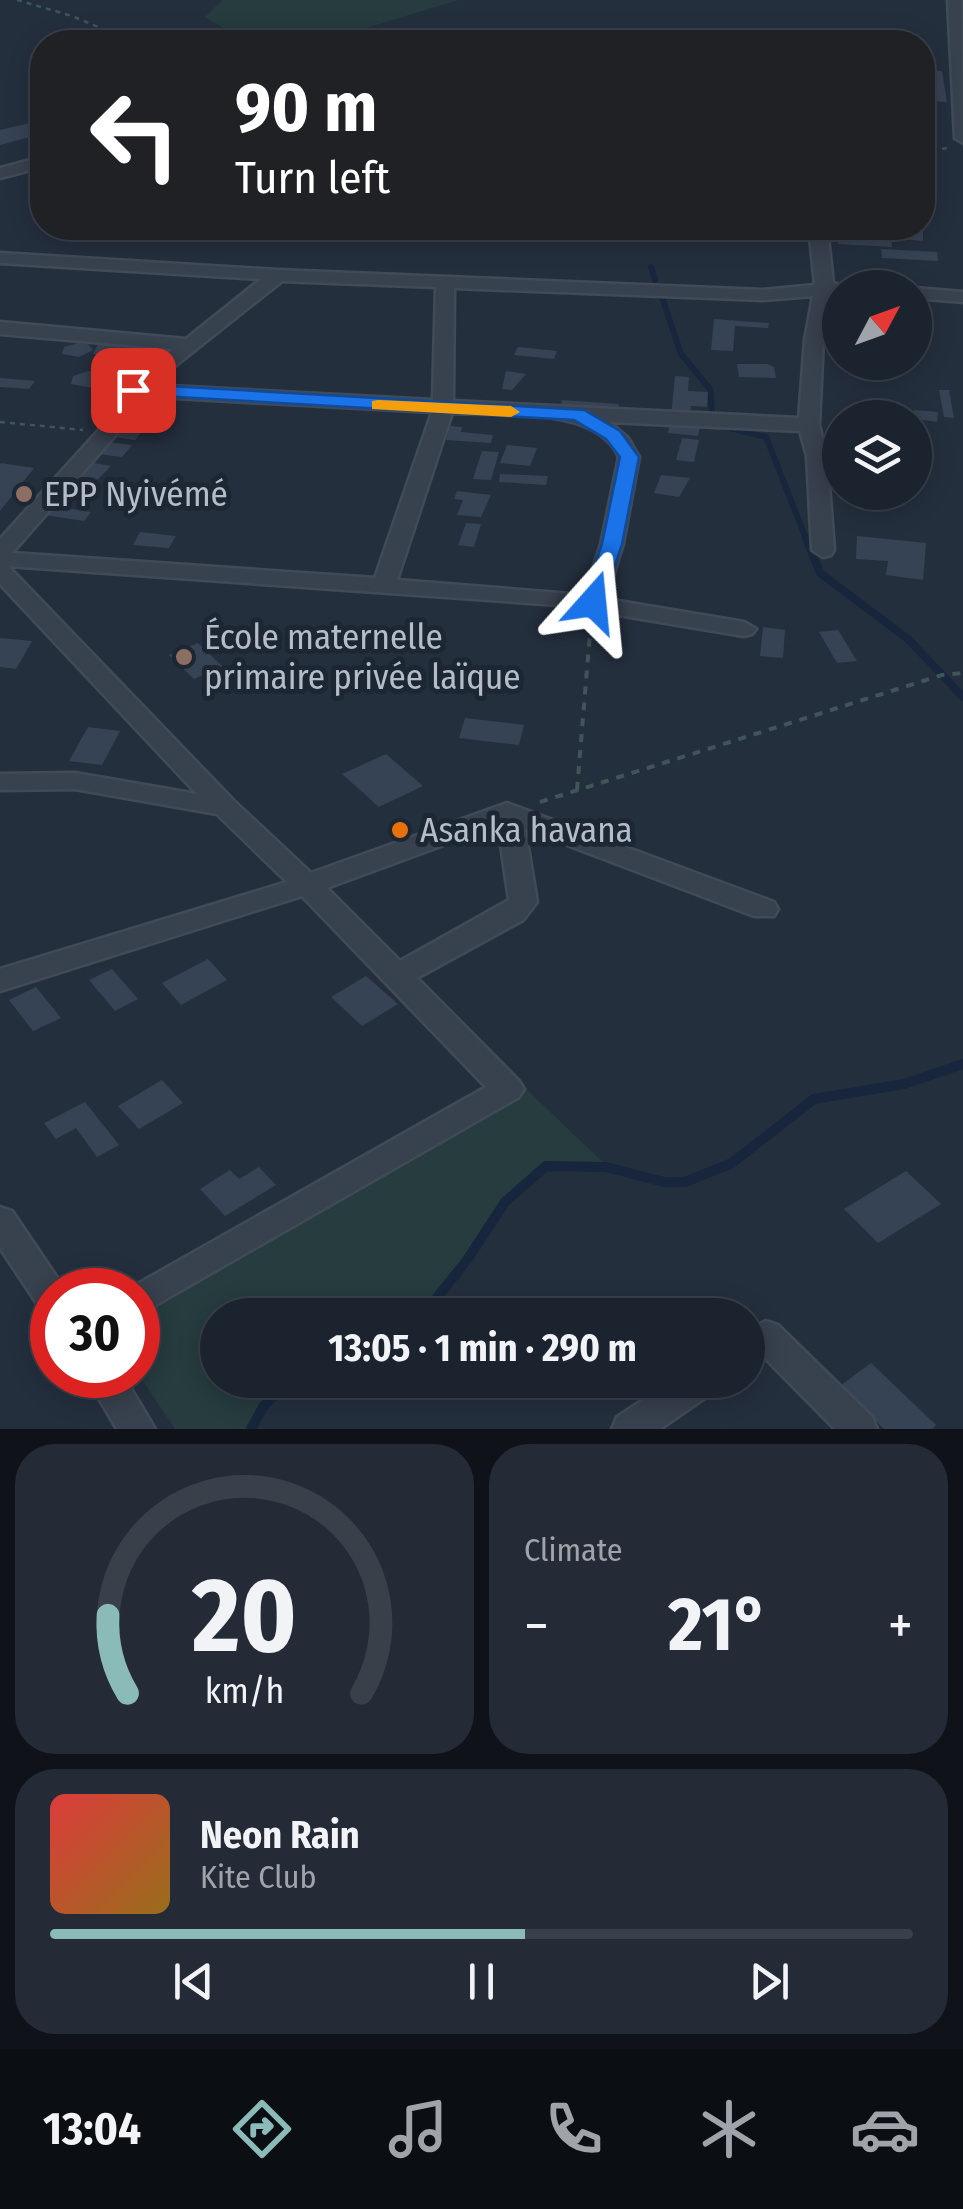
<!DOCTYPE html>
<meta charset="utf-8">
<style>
:root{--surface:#1b232e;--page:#242b36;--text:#f1f3f6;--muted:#a0a4aa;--line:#39404a;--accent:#8bbbb9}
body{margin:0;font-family:"Fira Sans Condensed",sans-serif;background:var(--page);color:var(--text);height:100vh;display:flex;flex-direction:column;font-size:38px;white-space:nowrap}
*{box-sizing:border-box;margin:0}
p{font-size:32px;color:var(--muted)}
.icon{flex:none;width:55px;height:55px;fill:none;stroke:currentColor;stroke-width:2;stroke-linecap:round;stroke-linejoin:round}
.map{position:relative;height:1429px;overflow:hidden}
.sheet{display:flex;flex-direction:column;gap:15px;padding:15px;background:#0f1319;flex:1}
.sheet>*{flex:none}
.banner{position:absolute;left:30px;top:30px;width:905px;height:210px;border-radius:40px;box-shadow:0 5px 25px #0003,0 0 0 2px var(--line);background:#202124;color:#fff;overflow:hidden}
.needle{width:65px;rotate:49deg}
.tools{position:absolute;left:822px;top:270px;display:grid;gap:20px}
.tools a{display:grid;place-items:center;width:110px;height:110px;border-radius:50%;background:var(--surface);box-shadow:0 5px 25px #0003,0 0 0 2px var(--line);font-size:50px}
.speed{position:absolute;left:30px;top:1268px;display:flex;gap:20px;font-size:50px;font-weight:700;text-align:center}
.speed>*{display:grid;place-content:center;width:130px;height:130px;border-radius:50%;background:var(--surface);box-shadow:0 5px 25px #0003,0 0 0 2px var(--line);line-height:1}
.speed .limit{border:15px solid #d22;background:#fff;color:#111}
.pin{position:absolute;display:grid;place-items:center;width:85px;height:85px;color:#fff;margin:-42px;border-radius:20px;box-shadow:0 5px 15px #0006}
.me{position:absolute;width:110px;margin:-55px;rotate:18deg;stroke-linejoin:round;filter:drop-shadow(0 0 8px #0008)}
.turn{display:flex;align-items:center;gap:35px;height:210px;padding:0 40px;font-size:45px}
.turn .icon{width:130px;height:130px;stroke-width:2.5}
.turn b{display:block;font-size:70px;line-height:85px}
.big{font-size:75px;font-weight:700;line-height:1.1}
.sheet .tile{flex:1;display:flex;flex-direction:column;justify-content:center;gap:15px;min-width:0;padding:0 35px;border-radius:40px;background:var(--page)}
.sheet .dial{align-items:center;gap:0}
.dial svg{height:260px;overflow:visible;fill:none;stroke:var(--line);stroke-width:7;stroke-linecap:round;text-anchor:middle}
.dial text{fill:var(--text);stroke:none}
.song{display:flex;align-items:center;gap:30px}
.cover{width:120px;height:120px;border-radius:15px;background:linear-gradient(135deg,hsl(0 70% 55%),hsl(40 70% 35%))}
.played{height:10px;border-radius:5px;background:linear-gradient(90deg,var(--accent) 55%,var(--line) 55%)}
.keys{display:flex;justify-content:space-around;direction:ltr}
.heat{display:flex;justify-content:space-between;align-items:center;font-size:55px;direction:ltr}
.sheet .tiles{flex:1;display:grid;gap:15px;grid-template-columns:1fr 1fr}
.tile:last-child{grid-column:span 2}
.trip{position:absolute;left:200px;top:1298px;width:565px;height:100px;border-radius:50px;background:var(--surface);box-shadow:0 5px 25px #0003,0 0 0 2px var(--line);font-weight:700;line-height:100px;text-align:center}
.tab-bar{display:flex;height:160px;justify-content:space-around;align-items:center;background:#0b0e12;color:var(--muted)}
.tab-bar .icon{width:70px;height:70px}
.tab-bar .on{color:var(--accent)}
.tab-bar b{font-size:45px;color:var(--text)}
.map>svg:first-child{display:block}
.green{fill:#263c3f}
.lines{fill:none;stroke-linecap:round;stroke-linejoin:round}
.stream-far2{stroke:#17263c;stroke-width:6}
.stream-far1{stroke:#17263c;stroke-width:8}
.stream{stroke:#17263c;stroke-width:10}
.building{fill:#364354}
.minor-casing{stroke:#414a57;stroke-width:5}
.path-far1{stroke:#3f5557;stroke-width:2.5;stroke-dasharray:5 5;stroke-linecap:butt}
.path{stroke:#3f5557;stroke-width:4;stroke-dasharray:8 8;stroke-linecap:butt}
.minor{fill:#38414e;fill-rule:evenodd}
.route{fill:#1a73e8;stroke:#114b97;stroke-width:2.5}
.slow{fill:#f59e0b}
.education-dot{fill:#8d6e63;stroke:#1d2633;stroke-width:4}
.food-dot{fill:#e8710a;stroke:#1d2633;stroke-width:4}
.labels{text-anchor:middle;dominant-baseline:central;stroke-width:10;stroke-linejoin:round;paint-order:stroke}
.poi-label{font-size:35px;fill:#b4bcc9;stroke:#1d2633;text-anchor:start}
</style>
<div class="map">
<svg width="963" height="1429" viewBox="0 0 963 1429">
<rect width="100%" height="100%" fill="#242f3e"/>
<path class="green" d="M222 0H459C400 16 332 45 269 42 246 41 224 29 205 17Z
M524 1087 606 1165 545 1166 504 1201 467 1259 421 1315H218V1380H288L263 1406 250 1429H175L138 1374V1311Z"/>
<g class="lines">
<path class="stream-far2" d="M651 267 655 280
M660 291 681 354 710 389 713 424 766 437 807 541"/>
<path class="stream-far1" d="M806 538 820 573 908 639 963 697"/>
<path class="stream" d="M423 1315 467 1260 505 1202 546 1166 606 1167 664 1182H685L732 1163 814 1099 904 1084 963 1064
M251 1429 263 1407 289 1380"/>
</g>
<path class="building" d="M922 70 942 71 947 102 922 101V93H928Z
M42 120V134L0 145V130Z
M922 155 937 156 936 174 922 173Z
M899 230 923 231V241L898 239Z
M839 235H891L892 247 838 244Z
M881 249 937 252 938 261 882 258Z
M714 319 769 323 768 328 735 326 733 351 711 350Z
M78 343 88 344 93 350 79 357 62 354 64 347Z
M98 344 149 347 124 378 110 376 126 357 93 354Z
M518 347 557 351 554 359 514 355Z
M737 364H767L774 367 776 378 739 377Z
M88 371 104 373 106 382 92 388 71 384 73 376Z
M506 371 526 374 512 390 502 389Z
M675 376 689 377 688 391 708 392 707 407 691 406 690 417 671 416Z
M0 378 35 381 29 389 0 387Z
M939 390H949L954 418 944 417Z
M562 400 619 404 618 414 560 410Z
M136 409 157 412 135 440 113 437Z
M914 410 938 412 937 422 911 418Z
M670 423 700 426 698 436 668 433Z
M450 426 462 427 461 432 493 435 491 443 446 440Z
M682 438 699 440 694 462 676 460Z
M827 438H840V459L829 458Z
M109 442 132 445 122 457 99 454Z
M507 445 537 448 530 466 500 463Z
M482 451 499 452 491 480 473 479Z
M89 462 111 466 90 487 68 483Z
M1 463 34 468 0 511V465Z
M500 474 548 476 546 485 499 482Z
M661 475 690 478 679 497 654 493Z
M457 491 491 495 481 517 457 515 463 500 454 499Z
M51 506 91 512 84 521 44 515Z
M466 523 481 524 474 547 458 545Z
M140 532 176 536 169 548 133 545Z
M857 536 926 543 923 580 886 575 888 561 856 559Z
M763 627 785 630 783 658 760 656Z
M838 630 857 661 837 663 819 632Z
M0 638 32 641 16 669 0 667Z
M198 643 223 667 194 679 169 655Z
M465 718 524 725 519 745 459 738Z
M88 727 120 731 102 765 69 761Z
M386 754 423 786 379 807 342 774Z
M208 959 227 980 181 1005 162 983Z
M112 969 138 999 115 1011 89 980Z
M366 976 398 1004 362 1026 331 997Z
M36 987 61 1018 33 1031 9 1000Z
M162 1080 183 1103 139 1129 118 1106Z
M85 1102 119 1145 97 1157 76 1128 56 1139 44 1123Z
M259 1167 276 1185 225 1216 200 1189 230 1170 239 1179Z
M906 1171 941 1204 878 1243 844 1209Z
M871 1363 936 1425 932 1429H884L840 1386Z"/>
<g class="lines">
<g class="minor-casing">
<path id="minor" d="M948 0H962L963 143 955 138Z
M42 157V167L0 178V168Z
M809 228H827L833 283 849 288H840V293L832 294 823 340 819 425 827 456 834 550 831 555 823 557 812 550 807 456 800 431 609 422 628 438 639 457 623 544 606 599 744 622 756 629 752 634 744 636 558 605 8 566 234 801 311 873 507 803 774 902 778 909 774 916H754L525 829 537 902 523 920 417 978 519 1081 524 1089 519 1097 138 1315V1290H127L486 1087 302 896 0 991V969L287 882 217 814 75 789 0 790V774L75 773 197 794 0 584V539L99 430 126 386 173 349 0 334V322L186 339 261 279 0 263V253L278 270 763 290 815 285ZM282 281 436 287 433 400 151 385ZM454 288 763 300 813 296 805 340 799 418 453 401ZM139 396 432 412 375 578 12 553 114 437ZM452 413C500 416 596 405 619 457L601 544 584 595 397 580ZM498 825 509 900 400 961 327 888Z
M915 288 963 292V302L915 298Z
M0 1207 12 1211 64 1288 52 1290V1312L40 1308 0 1248Z
M766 1321 778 1325 872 1417 877 1429H835L764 1357 748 1364V1330Z
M85 1375H123L155 1429H117Z
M673 1380H720L715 1391 660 1429H612L617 1417Z"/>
</g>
<path class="path-far1" d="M17 0 72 16 134 42
M922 151 948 148
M0 422 83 430"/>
<path class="path" d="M577 790 591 621
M540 802 942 675 963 673"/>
<use href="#minor" class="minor"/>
</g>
<path class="route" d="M133 384 584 410 620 431 639 457 622 544 603 602 593 608 582 602 602 544 620 457 606 439 574 420 126 394 124 390Z"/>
<path class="slow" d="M378 400 511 406 520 412 511 417 372 409V401Z"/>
<g class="education-dot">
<circle cx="24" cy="494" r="10"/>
<circle cx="184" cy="657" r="10"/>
</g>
<circle class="food-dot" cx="400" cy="830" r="10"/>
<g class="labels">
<g class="poi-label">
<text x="44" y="494">EPP Nyivémé</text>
<text x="204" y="637">École maternelle<tspan x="204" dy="40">primaire privée laïque</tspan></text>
<text x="420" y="830">Asanka havana</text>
</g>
</g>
</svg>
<div class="tools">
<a><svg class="needle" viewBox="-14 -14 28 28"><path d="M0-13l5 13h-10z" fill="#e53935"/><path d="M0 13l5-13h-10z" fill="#a0a4aa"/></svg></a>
<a><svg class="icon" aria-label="layers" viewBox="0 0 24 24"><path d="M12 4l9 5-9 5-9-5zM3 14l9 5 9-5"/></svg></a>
</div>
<div class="speed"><div class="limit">30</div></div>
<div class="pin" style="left:133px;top:390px;background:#d93025"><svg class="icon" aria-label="arrive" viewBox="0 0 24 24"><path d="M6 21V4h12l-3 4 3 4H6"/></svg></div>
<svg class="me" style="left:593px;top:602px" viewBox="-20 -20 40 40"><path d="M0-17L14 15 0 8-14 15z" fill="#1a73e8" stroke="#fff" stroke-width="4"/></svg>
<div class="trip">13:05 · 1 min · 290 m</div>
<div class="banner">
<div class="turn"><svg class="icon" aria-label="left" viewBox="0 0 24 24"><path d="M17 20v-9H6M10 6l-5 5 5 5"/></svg><div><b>90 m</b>Turn left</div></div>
</div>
</div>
<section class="sheet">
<div class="tiles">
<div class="tile dial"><svg viewBox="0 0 100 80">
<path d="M14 69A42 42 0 1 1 86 69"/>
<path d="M14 69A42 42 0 0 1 8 45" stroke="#8bbbb9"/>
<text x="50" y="56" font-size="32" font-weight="700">20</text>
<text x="50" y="72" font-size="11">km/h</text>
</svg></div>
<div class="tile"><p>Climate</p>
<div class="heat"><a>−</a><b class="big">21°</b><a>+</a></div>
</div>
<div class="tile">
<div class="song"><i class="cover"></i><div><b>Neon Rain</b><p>Kite Club</p></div></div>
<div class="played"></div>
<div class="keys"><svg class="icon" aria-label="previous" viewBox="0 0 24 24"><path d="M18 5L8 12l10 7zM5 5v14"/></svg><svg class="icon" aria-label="pause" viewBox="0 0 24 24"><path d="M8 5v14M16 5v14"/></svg><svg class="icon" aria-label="next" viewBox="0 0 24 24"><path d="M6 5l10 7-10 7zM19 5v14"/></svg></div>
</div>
</div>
</section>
<nav class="tab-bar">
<b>13:04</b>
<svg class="icon on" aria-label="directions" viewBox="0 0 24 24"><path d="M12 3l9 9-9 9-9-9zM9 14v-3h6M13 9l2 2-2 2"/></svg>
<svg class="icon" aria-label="music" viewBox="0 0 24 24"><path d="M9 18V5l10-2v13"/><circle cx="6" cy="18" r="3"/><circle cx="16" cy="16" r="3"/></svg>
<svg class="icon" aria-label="phone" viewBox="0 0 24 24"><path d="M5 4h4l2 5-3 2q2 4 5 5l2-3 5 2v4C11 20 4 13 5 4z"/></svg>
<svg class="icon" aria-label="climate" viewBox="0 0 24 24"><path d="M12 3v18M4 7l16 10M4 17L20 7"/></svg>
<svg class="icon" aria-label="car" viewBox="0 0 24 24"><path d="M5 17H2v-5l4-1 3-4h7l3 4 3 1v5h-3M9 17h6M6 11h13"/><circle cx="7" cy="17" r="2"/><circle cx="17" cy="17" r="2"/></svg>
</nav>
